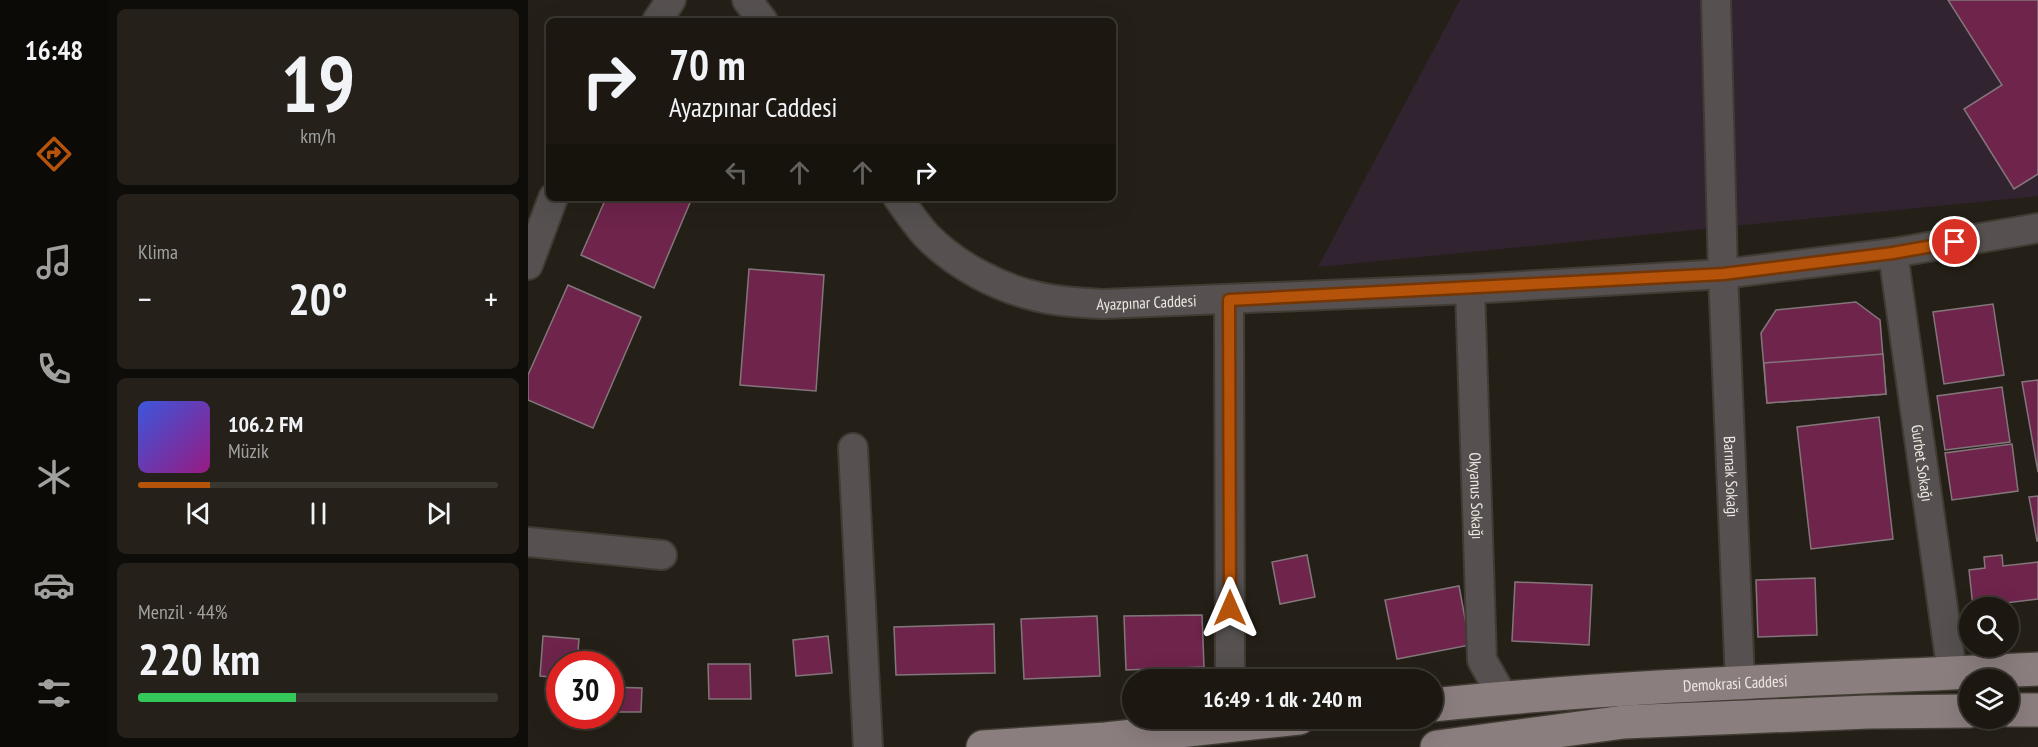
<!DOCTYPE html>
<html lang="tr">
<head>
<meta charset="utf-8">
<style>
	:root { --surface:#1c1811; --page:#25211a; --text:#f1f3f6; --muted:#a0a09f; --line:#3a3731; --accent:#b45309 }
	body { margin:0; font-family:"PT Sans Narrow",sans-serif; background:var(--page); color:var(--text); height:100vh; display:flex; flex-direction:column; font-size:22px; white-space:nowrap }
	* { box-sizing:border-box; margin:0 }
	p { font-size:20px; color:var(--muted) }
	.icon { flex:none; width:33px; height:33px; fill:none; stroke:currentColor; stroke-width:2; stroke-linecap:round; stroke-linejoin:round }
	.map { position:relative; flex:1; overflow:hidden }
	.side { display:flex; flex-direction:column; gap:9px; padding:9px; background:#0f0d09; width:420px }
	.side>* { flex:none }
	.banner { position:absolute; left:18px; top:18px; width:570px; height:183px; border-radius:9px; box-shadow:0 6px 24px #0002,0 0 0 2px var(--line); background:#1c1811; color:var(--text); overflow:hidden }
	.buttons { position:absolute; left:1431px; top:597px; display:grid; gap:12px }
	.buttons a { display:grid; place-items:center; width:60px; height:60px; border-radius:50%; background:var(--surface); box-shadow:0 6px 24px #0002,0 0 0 2px var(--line); font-size:30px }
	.speed { position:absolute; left:18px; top:651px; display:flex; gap:12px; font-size:30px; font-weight:700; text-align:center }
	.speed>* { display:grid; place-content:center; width:78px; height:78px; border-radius:50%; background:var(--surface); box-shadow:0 6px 24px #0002,0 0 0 2px var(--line); line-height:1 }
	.speed .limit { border:9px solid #d22; background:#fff; color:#111 }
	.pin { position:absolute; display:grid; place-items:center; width:51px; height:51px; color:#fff; margin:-26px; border:3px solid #fff; border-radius:50%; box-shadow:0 2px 6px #0007 }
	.me { position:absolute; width:66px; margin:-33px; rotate:0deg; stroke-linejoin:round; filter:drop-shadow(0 0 4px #0008) }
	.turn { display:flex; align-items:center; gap:21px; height:126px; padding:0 24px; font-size:27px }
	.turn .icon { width:78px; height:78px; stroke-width:2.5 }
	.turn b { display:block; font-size:42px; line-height:51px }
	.lanes { display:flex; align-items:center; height:57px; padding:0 24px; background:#0003; justify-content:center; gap:30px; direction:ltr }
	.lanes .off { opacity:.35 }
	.big { font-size:45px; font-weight:700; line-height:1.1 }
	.side .tile { flex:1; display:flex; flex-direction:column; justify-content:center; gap:9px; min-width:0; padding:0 21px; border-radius:9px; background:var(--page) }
	.side .dial { align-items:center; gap:0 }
	.dial b { font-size:78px; line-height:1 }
	.song { display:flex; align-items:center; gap:18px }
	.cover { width:72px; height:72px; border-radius:9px; background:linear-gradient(135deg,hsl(230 70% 55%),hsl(310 70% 35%)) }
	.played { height:6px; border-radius:3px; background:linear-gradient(90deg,var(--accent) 20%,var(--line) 20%) }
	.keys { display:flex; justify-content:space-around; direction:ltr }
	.heat { display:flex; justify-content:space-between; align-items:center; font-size:33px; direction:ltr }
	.charge { height:9px; border-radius:4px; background:linear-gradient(90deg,#34c759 44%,var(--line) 0) }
	.trip { position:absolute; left:594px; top:669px; width:321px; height:60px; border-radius:30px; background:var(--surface); box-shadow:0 6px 24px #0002,0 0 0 2px var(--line); font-weight:700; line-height:60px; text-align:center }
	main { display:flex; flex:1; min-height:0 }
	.tab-bar { display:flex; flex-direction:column; width:108px; justify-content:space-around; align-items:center; background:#0b0a07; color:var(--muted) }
	.tab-bar .icon { width:42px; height:42px }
	.tab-bar .active { color:var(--accent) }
	.tab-bar b { font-size:27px; color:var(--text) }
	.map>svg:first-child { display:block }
	.industrial { fill:#312330 }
	.building { fill:#6e244b; stroke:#83767b; stroke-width:1.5 }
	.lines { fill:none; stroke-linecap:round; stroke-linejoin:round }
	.minor-casing { stroke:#413c33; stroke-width:32 }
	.major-casing { stroke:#413c33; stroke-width:36 }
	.minor { stroke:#565050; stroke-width:28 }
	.major { stroke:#8b7e7e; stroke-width:33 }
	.route-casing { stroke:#753606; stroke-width:15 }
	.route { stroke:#b45309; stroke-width:10 }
	.labels { text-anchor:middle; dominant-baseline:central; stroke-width:6; stroke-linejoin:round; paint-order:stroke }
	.street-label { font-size:16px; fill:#ece9e2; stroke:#0c0a07 }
</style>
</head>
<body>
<main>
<nav class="tab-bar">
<b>16:48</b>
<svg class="icon active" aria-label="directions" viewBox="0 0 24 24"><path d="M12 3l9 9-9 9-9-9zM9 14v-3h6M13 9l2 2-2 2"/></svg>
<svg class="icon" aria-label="music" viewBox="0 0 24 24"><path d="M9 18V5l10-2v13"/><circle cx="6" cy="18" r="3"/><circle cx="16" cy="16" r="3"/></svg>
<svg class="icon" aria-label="phone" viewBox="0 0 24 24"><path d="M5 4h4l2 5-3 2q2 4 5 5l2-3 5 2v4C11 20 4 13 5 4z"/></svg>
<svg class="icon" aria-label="climate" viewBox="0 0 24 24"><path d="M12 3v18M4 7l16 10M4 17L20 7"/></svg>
<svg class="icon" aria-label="car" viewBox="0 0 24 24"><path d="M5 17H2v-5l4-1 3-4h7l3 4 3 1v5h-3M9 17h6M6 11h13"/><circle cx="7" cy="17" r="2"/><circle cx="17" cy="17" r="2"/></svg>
<svg class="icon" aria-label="filters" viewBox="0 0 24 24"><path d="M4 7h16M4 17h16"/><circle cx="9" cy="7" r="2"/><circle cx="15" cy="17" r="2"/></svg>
</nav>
<section class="side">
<div class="tile dial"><b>19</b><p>km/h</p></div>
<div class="tile"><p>Klima</p>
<div class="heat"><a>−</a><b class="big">20°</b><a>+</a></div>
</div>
<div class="tile">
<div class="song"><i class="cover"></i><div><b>106.2 FM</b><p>Müzik</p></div></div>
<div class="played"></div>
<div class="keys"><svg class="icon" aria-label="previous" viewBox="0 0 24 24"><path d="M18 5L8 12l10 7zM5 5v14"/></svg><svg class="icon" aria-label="pause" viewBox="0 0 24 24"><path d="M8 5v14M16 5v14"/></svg><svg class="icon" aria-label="next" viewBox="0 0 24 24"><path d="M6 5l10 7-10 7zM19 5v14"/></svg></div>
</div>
<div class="tile"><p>Menzil · 44%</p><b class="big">220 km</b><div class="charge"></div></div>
</section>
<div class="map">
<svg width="1510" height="747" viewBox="0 0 1510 747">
	<rect width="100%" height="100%" fill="#252017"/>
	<!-- industrial -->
	<path class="industrial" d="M932 0H1510V196L790 267Z"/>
	<!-- building -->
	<g class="building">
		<path d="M1420 0H1510V174L1486 189 1436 109 1474 85Z"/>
		<path d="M78 198H164L126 288 53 255Z"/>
		<path d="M221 269 296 275 288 391 212 385Z"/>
		<path d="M40 285 113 317 65 428 0 400V375Z"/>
		<path d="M1328 302 1352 320 1358 394 1239 403 1233 333 1248 310Z"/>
		<path d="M1465 304 1476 375 1416 384 1405 312Z"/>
		<path d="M1355 354 1358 394 1239 403 1236 363Z"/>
		<path d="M1510 380V472L1494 382Z"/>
		<path d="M1474 387 1482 442 1417 450 1409 396Z"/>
		<path d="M1351 417 1365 539 1283 549 1269 427Z"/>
		<path d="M1484 444 1490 491 1424 500 1417 453Z"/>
		<path d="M1510 496V541H1509L1501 497Z"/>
		<path d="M779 555 787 597 752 604 744 562Z"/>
		<path d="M1474 555 1475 566 1510 562V599L1445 607 1441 570 1457 568 1456 557Z"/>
		<path d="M1287 578 1289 635 1230 637 1228 580Z"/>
		<path d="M987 582 1064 585 1061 645 984 641Z"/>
		<path d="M931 586 942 645 869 659 857 600Z"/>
		<path d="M674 615 676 667 598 670 596 616Z"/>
		<path d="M569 616 572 676 496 679 493 619Z"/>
		<path d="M466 624 467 673 368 675 366 627Z"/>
		<path d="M15 636 51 639 49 664H32V678L12 676Z"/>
		<path d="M300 636 304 673 268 676 265 640Z"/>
		<path d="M180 664H222L223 699H181Z"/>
		<path d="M82 687 114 688 113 712H82Z"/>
	</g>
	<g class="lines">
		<!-- minor casing -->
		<g class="minor-casing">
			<g id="minor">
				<path d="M219 0 235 21"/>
				<path id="s1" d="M1188 0 1195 274 1212 681"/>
				<path d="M129 21 143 0"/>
				<path id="s2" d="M370 198C379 210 388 224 398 235 427 265 470 288 511 297 532 302 554 303 575 304L942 289 1195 274 1365 253 1510 228"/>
				<path id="s3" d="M1365 253 1424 673"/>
				<path d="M0 265 25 198"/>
				<path id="s4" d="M942 289 954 660 975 697"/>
				<path d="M701 300 702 680"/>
				<path d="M325 448 340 747"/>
				<path d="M0 542 134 555"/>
			</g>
		</g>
		<!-- major casing -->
		<g class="major-casing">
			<g id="major">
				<path id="s5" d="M904 705C1106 684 1308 679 1510 669"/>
				<path d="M1480 710H1510"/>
				<path d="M455 747 578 739 771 718"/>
				<path d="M909 747 1096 722 1340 712 1442 711"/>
			</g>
		</g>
		<!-- minor -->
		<use href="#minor" class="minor"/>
		<!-- major -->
		<use href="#major" class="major"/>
	</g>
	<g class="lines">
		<!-- route casing -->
		<g class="route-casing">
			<path id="route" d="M702 608 701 300 1195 274 1365 253 1427 242"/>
		</g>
		<!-- route -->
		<use href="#route" class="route"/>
	</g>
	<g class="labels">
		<!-- street labels -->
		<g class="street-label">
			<text stroke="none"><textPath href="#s2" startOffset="285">Ayazpınar Caddesi</textPath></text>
			<text stroke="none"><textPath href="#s3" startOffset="212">Gurbet Sokağı</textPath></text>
			<text stroke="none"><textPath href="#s1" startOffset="477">Barınak Sokağı</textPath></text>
			<text stroke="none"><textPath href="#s4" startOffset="207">Okyanus Sokağı</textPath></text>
			<text stroke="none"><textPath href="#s5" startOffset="304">Demokrasi Caddesi</textPath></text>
		</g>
	</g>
</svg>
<div class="buttons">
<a><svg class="icon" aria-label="search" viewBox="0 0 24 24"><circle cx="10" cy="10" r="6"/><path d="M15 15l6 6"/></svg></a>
<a><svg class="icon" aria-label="layers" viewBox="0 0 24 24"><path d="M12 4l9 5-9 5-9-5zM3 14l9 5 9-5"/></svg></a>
</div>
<div class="speed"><div class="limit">30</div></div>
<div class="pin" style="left:1427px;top:242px;background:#d93025"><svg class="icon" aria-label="arrive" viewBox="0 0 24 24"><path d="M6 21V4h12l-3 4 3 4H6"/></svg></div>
<svg class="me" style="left:702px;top:608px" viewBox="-20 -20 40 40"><path d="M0-17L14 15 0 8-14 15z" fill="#b45309" stroke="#fff" stroke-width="4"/></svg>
<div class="trip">16:49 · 1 dk · 240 m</div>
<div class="banner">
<div class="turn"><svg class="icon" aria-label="right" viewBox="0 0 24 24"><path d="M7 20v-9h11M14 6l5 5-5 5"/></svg><div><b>70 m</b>Ayazpınar Caddesi</div></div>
<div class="lanes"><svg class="icon off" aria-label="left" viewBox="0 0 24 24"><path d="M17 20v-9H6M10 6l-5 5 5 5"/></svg><svg class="icon off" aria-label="ahead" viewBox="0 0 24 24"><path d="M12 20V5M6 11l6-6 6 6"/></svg><svg class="icon off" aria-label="ahead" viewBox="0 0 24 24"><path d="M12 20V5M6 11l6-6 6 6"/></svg><svg class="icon" aria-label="right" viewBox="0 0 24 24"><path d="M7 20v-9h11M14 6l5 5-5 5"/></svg></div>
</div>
</div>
</main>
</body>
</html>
